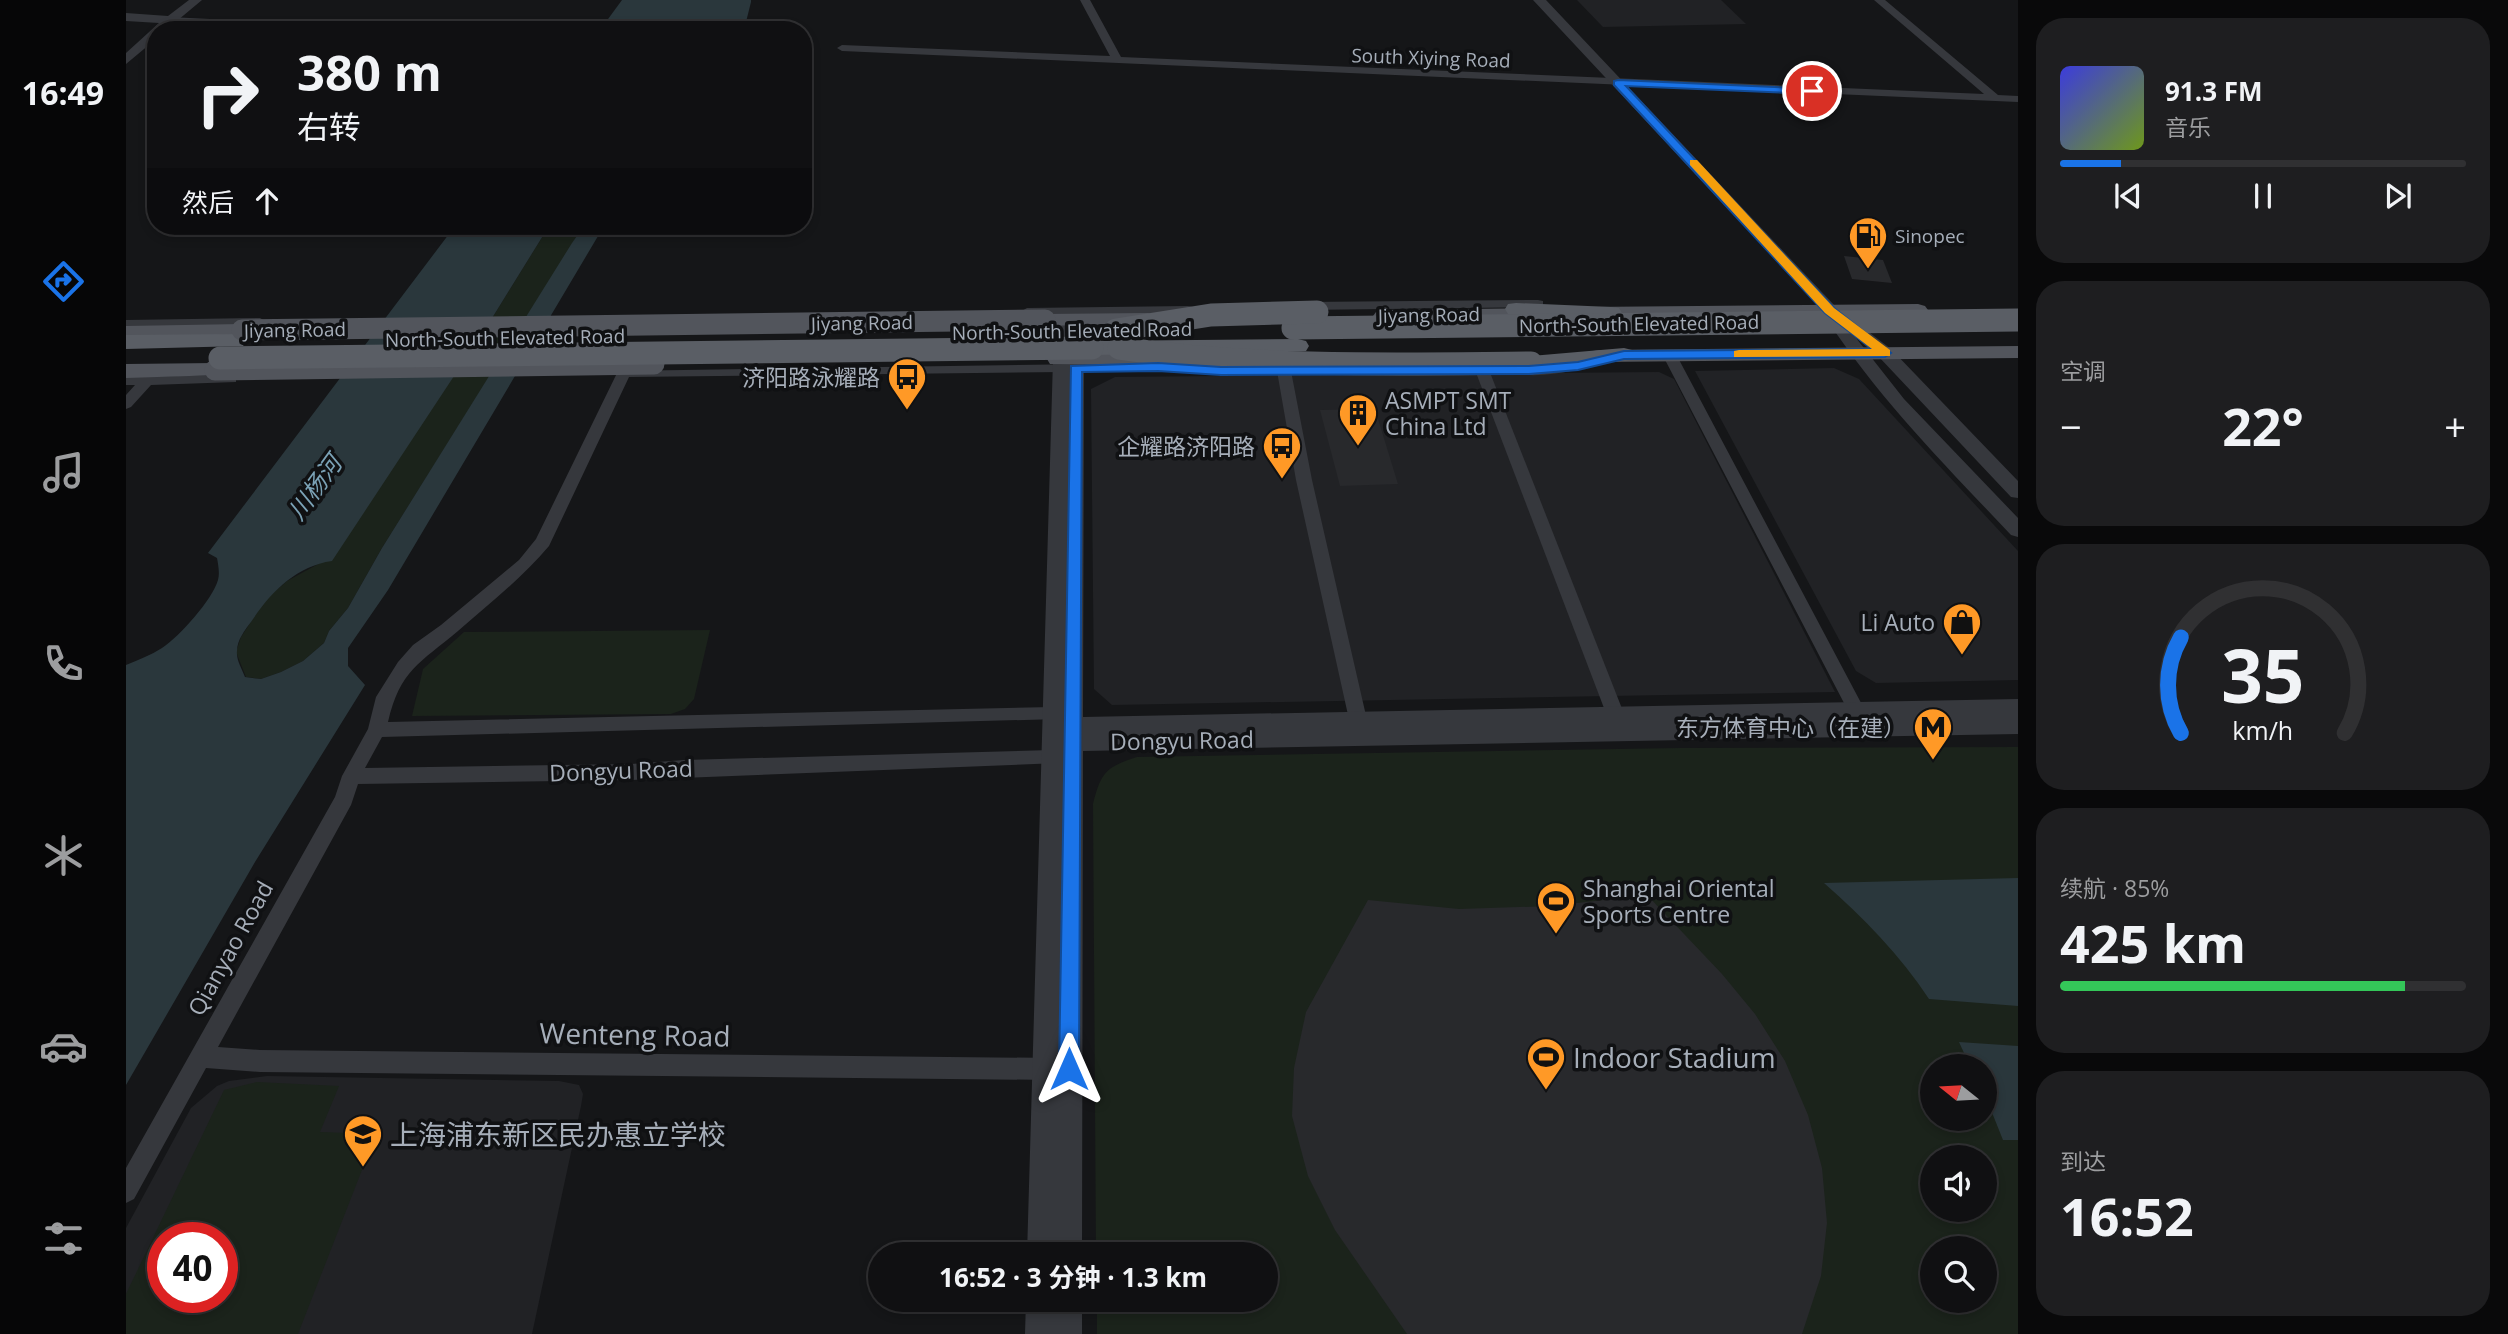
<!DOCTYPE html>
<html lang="zh">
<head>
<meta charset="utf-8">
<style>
	:root { --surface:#101012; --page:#1e1e20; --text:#f1f3f6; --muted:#9c9d9f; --line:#303032; --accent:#1a73e8 }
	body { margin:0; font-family:"Open Sans","Noto Sans SC",sans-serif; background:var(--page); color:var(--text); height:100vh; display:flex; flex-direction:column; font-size:26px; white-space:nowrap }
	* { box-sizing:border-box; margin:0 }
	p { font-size:23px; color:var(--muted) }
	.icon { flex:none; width:38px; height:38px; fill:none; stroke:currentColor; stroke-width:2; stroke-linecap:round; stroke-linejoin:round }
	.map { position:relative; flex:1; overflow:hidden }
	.side { display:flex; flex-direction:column; gap:18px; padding:18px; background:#09090a; width:490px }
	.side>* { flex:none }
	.top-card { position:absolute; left:21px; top:21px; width:665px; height:214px; border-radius:28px; box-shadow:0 4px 10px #0003,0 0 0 2px var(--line); background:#101012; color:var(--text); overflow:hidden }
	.needle { width:46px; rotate:288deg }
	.buttons { position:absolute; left:1794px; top:1054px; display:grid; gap:14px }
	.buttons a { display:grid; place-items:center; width:77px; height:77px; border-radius:50%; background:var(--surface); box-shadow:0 4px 10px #0003,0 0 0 2px var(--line); font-size:35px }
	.speed { position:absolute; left:21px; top:1222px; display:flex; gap:14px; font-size:35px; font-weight:700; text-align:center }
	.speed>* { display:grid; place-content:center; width:91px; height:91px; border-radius:50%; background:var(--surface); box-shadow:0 4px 10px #0003,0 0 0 2px var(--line); line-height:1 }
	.speed .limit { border:10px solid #d22; background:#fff; color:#111 }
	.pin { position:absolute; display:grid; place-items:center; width:60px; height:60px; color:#fff; margin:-30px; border:4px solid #fff; border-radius:50%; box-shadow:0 2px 7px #0007 }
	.me { position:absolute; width:77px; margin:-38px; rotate:0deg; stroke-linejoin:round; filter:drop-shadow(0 0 5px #0008) }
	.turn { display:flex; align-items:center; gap:24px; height:147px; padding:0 35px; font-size:32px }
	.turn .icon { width:91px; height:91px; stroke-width:2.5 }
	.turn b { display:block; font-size:49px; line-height:60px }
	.then { display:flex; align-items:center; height:66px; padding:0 35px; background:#0003; gap:14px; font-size:26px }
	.big { font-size:52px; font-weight:700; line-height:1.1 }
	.side .widget { flex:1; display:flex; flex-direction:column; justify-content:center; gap:10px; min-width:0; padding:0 24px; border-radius:28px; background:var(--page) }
	.side .dial { align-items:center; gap:0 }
	.dial svg { height:182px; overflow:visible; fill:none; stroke:var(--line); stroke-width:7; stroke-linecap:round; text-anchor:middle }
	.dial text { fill:var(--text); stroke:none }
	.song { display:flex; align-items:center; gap:21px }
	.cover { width:84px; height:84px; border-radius:10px; background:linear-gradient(135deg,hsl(240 70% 55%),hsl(80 70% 35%)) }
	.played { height:7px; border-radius:4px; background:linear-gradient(90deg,var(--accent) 15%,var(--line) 15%) }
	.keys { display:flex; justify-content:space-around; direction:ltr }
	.heat { display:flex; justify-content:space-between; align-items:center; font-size:38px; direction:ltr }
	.charge { height:10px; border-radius:5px; background:linear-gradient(90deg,#34c759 85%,var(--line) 0) }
	.trip { position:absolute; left:742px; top:1242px; width:410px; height:70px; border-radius:35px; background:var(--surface); box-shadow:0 4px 10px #0003,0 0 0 2px var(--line); font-weight:700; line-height:70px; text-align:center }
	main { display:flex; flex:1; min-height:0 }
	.dock { display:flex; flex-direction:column; width:126px; justify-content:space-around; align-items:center; background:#060607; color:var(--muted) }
	.dock .icon { width:49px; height:49px }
	.dock .selected { color:var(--accent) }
	.dock b { font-size:32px; color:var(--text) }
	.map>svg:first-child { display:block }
	.built { fill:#212225; fill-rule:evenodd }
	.green { fill:#1b231b; fill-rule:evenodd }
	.water { fill:#2a373c }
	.building { fill:#28292c }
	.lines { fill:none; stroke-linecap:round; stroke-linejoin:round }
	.minor { fill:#36383d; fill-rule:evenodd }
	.tertiary { fill:#36383d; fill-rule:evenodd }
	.primary { fill:#52555c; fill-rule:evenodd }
	.trunk { fill:#5a5e65; fill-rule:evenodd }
	.primary-bridge { stroke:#52555c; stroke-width:21 }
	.trunk-bridge { stroke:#5a5e65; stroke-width:23 }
	.route { fill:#1a73e8; stroke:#114b97; stroke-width:2 }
	.slow { fill:#f59e0b }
	.labels { text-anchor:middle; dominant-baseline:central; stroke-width:7; stroke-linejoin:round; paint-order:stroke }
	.far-street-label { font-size:19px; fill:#a6aeb9; stroke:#101113 }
	.far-poi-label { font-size:19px; fill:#a6aeb9; stroke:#101113; text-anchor:start }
	.poi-label { font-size:23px; fill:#a6aeb9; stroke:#101113; text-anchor:end }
	.street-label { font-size:23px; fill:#a6aeb9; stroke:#101113 }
	.water-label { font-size:24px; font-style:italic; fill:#7ba2b6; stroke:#101113 }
	.near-street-label { font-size:28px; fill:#a6aeb9; stroke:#101113 }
	.near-poi-label { font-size:28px; fill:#a6aeb9; stroke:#101113; text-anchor:start }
</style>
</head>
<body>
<main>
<nav class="dock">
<b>16:49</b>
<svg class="icon selected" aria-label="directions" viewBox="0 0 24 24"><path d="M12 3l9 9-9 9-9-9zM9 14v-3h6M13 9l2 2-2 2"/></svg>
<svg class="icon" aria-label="music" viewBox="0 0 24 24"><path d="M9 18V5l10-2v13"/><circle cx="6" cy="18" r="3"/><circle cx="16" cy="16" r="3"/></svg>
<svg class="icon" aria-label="phone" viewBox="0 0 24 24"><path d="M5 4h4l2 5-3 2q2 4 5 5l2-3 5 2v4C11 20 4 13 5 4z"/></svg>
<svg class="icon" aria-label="climate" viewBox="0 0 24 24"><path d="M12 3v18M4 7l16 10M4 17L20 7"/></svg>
<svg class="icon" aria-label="car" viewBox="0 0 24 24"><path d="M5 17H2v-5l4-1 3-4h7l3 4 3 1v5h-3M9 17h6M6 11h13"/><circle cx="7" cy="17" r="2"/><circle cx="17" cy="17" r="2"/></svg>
<svg class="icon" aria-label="filters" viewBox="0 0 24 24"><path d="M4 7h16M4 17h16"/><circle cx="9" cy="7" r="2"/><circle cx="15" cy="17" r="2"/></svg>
</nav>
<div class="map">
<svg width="1892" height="1334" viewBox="0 0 1892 1334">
	<rect width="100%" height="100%" fill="#151618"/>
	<!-- built -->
	<g class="built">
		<path d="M1451 0H1595L1620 24 1477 27Z"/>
		<path d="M1708 368 1733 379 1892 551V680L1750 683 1730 671 1569 371Z"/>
		<path d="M1533 372 1548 379 1709 692 986 705 968 689 965 389 989 377Z"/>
		<path d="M141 1076 433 1081 453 1085 457 1094 455 1106 406 1334H0V1228L65 1108 91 1086 103 1081ZM37 1237H96V1297H37Z"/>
	</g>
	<!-- green -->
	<g class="green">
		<path d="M423 226H458L256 548 222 608 203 631 198 643 177 661 155 672 135 679 120 677 110 652 115 637 139 600 161 581 196 562 363 323Z"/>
		<path d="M584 630 568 699 559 709 545 714 286 716 297 669 338 632Z"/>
		<path d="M1892 747V1334H971V1300H1139V1255H970L967 804C975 772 980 767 1011 757L1554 748ZM1806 1066H1858V1118H1806ZM1806 1157H1858V1209H1806ZM1806 1248H1858V1300H1806Z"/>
		<path d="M131 1082 213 1086 194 1132 250 1134 172 1334H0V1294L98 1090ZM96 1237V1297H37V1237Z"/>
	</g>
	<!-- water -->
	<g class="water">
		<path d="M496 0H625V2L618 30H474Z"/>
		<path d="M329 226H423L363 323 206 561C170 566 144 593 125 622 119 630 111 640 111 651 110 660 116 669 119 677L135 679 155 672 177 661 198 643 203 631 222 608 256 548 446 243 458 226H478L262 590 222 648V666L239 685 129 862 0 1085V665C12 660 25 655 36 648 54 636 86 600 92 580 94 573 92 564 91 558L82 553Z"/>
		<path d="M1892 878V1006L1803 999C1774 955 1738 918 1698 883Z"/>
		<path d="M1833 1042 1892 1046V1140H1877L1859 1095 1858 1066H1844Z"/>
	</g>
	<!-- building -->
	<g class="building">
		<path d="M1718 256 1757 260 1766 283 1726 279Z"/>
		<path d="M1249 409 1272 484 1214 486 1194 410Z"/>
		<path d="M1521 895 1596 974 1629 1014 1659 1061 1682 1115 1696 1168 1701 1223 1695 1276 1676 1334H1281L1209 1230 1182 1176 1166 1116 1168 1068 1180 1012 1242 900 1333 909 1425 906Z"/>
	</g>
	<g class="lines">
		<!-- minor -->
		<g class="minor">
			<path d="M954 0H964L995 57 1858 94 1748 0H1759L1872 95 1892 96V102L716 51 711 48 716 45 984 56Z"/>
			<path d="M43 17 244 27 249 30H178L39 22 38 20Z"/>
			<path d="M1412 300 1417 301V307L1178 310 1171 306 1178 302Z"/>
			<path d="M1062 306 1067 307V313L901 316 894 312 901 308Z"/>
			<path d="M134 318 141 322 139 325 0 328V320Z"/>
			<path d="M1543 350 1550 354 1742 716 1745 721 1742 726 1736 728 1730 726 1536 354Z"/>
			<path d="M1476 356 1481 357V363C1462 368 1400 383 1386 370L1393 366 1428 365Z"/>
			<path d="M1032 363 1130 367 1137 371 1130 375 1032 371 503 377 423 546C396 578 363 604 332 631 294 663 274 670 262 722L927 707 933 709 936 714 933 719 256 737 239 768 505 764 558 760 926 750 933 753 935 758 933 763 505 780 232 784 225 805 92 1047 134 1050 929 1058 937 1061 940 1069 937 1077 929 1080 134 1072 80 1068 8 1199 0 1203V1168L209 797 216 776 242 729 250 697 272 662 287 645 315 625 393 560 410 539 492 371Z"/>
			<path d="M1356 366 1363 370 1504 729 1501 734 1495 736 1489 734 1486 729 1349 370Z"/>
			<path d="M1158 367 1165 371 1186 480 1244 733 1241 738 1235 740 1229 738 1226 733 1170 480 1151 371Z"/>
			<path d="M105 375 110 376V382L25 385 5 407 0 409V395L9 385H0V377Z"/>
		</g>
		<!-- tertiary -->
		<g class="tertiary">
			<path d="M63 0H76L40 30H30V39L0 64V53L33 23 0 21V13L42 16Z"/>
			<path d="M1407 0H1420L1710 307 1765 349 1892 481V498L1885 497 1753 357 1730 338 1778 399 1892 518V537L1885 535C1820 466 1754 400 1702 321L1704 318Z"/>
			<path d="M944 315 952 320 949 333 954 337 958 359 957 717 1892 699V734L957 751 956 1255H901L927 359 936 320Z"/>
			<path d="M900 1300H956V1334H899Z"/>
		</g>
		<!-- primary -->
		<g class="primary">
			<path d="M1792 304 1799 306 1802 310 1799 314 1460 319 1453 317 1450 313 1453 309 1460 307Z"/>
			<path d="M1418 308 1425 310 1428 314 1425 318 1257 322 1250 320 1247 316 1250 312 1257 310Z"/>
			<path d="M1022 313 1029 315 1032 319 1029 323 919 326 912 324 909 320 912 316 919 314Z"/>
			<path d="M116 324 123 326 126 330 123 334 0 338V326Z"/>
			<path d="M1892 346V358L1474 362 1467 361 1464 356 1467 351 1474 350Z"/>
			<path d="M931 353H1026L1033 354 1036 359 1033 364 1026 365 924 364 921 359 924 354Z"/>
			<path d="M89 363 96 365 100 370 96 375 0 378V364Z"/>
		</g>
		<!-- trunk -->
		<g class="trunk">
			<path d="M1390 303 1485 307 1493 308 1496 313 1493 318 1485 319 1382 314 1379 309 1382 304Z"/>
			<path d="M109 334 117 336 120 341 117 346 0 349V335Z"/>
			<path d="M1172 339 1180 341 1183 346 1180 351 966 355 958 353 955 348 958 343 966 341Z"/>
			<path d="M1498 348 1506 350 1509 355 1506 360 1405 370 1397 368 1394 363 1397 358 1405 356Z"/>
		</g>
		<!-- primary-bridge -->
		<g class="primary-bridge">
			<path d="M116 330 919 320"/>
			<path d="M89 370 528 364"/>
		</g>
		<!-- trunk-bridge -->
		<g class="trunk-bridge">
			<path d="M1167 328 1892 320"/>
			<path d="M990 330 1085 315 1191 312"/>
			<path d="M993 348C1130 368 1267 364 1405 363"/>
			<path d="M94 358 966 348"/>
		</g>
	</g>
	<!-- route -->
	<path class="route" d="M1492 80 1690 89 1691 91 1686 94 1500 86 1708 308 1765 353 1759 357 1498 359 1452 370 1403 374 1095 375 1032 371 956 372 953 1069 950 1076 943 1079 936 1076 933 1069 945 366 1032 363 1095 367 1403 366 1452 362 1498 351 1746 349 1699 313 1488 85V81Z"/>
	<!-- slow -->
	<path class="slow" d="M1564 160H1571L1708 308 1764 350V356L1608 357V351L1613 350 1746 349 1699 313 1564 165Z"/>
	<!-- icons -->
	<defs>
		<g id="fuel-pin" transform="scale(2.0125)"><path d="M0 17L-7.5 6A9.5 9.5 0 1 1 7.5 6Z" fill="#ff9926" stroke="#101113"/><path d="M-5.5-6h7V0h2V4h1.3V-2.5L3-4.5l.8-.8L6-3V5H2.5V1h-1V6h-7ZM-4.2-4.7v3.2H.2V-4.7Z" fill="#111"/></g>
		<g id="bus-pin" transform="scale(2.0125)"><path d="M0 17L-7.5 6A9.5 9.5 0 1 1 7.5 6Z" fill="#ff9926" stroke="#101113"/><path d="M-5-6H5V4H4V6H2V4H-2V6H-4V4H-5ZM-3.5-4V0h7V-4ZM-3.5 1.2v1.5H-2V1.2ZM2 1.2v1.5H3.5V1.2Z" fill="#111"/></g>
		<g id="building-pin" transform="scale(2.0125)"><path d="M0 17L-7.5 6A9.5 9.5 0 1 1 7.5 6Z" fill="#ff9926" stroke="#101113"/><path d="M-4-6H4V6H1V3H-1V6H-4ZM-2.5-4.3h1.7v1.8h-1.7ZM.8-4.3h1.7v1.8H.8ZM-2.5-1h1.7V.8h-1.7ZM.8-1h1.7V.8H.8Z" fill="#111"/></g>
		<g id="shop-pin" transform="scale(2.0125)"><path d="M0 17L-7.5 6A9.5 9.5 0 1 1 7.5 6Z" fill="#ff9926" stroke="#101113"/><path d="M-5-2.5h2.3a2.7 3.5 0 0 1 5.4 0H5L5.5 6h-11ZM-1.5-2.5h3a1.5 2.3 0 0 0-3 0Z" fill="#111"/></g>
		<g id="metro-pin" transform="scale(2.0125)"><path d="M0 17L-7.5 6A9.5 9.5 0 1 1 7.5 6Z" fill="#ff9926" stroke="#101113"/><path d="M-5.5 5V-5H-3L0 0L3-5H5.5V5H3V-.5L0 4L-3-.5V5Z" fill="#111"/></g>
		<g id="stadium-pin" transform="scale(2.0125)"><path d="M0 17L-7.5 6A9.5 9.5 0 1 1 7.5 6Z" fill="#ff9926" stroke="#101113"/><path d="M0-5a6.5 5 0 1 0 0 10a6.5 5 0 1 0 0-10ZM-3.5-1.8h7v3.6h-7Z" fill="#111"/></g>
		<g id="school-pin" transform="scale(2.0125)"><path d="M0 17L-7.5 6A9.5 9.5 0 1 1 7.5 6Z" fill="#ff9926" stroke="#101113"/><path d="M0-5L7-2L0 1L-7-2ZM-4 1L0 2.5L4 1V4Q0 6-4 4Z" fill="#111"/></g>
	</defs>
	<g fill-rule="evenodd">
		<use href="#fuel-pin" x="1742" y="236"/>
		<use href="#bus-pin" x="781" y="377"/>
		<use href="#building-pin" x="1232" y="413"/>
		<use href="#bus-pin" x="1156" y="446"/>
		<use href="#shop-pin" x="1836" y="622"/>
		<use href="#metro-pin" x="1807" y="727"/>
		<use href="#stadium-pin" x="1430" y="901"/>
		<use href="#stadium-pin" x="1420" y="1057"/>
		<use href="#school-pin" x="237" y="1134"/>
	</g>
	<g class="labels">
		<!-- far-street labels -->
		<g class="far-street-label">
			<text transform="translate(1305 58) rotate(2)">South Xiying Road</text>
			<text transform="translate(1303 315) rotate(-1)">Jiyang Road</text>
			<text transform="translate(736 323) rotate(-1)">Jiyang Road</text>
			<text transform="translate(1513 324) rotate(-1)">North-South Elevated Road</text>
			<text transform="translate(169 330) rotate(-1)">Jiyang Road</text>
			<text transform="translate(946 331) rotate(-1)">North-South Elevated Road</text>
			<text transform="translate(379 338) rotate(-1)">North-South Elevated Road</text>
		</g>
		<!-- far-poi labels -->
		<g class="far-poi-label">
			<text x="1769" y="236">Sinopec</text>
		</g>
		<!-- poi labels -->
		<g class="poi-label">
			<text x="754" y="377">济阳路泳耀路</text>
			<text x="1259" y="400" text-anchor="start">ASMPT SMT<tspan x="1259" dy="26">China Ltd</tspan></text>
			<text x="1129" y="446">企耀路济阳路</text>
			<text x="1809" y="622">Li Auto</text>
			<text x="1780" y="727">东方体育中心（在建）</text>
			<text x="1457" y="888" text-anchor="start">Shanghai Oriental<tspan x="1457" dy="26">Sports Centre</tspan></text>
		</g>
		<!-- street labels -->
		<g class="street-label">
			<text transform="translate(1056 740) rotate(-1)">Dongyu Road</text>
			<text transform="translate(495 770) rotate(-2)">Dongyu Road</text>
			<text transform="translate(104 948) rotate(-61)">Qianyao Road</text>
		</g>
		<!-- water labels -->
		<g class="water-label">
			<text transform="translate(188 487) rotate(-54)">川杨河</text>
		</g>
		<!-- near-street labels -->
		<g class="near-street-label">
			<text transform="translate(509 1034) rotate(1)">Wenteng Road</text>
		</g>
		<!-- near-poi labels -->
		<g class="near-poi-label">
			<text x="1447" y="1057">Indoor Stadium</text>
			<text x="264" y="1134">上海浦东新区民办惠立学校</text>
		</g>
	</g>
</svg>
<div class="buttons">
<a><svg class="needle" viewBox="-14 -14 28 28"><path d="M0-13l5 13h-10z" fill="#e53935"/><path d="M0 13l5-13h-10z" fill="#9c9d9f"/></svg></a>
<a><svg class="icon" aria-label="sound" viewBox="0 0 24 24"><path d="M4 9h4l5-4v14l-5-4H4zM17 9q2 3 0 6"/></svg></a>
<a><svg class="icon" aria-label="search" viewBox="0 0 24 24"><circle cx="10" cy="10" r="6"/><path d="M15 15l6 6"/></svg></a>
</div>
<div class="speed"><div class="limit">40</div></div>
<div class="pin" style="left:1686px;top:91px;background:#d93025"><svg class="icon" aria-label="arrive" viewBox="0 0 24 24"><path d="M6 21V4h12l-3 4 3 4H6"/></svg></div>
<svg class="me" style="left:943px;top:1069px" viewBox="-20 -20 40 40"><path d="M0-17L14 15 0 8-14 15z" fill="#1a73e8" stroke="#fff" stroke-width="4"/></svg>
<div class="trip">16:52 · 3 分钟 · 1.3 km</div>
<div class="top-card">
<div class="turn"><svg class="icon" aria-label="right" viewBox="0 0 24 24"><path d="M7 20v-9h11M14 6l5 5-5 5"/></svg><div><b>380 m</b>右转</div></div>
<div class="then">然后<svg class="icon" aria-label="ahead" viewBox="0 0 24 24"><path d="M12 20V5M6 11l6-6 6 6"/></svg></div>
</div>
</div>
<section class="side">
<div class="widget">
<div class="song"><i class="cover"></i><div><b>91.3 FM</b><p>音乐</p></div></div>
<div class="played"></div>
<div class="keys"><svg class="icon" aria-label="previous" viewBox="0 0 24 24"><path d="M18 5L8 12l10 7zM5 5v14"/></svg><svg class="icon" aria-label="pause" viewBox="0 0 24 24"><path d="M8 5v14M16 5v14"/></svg><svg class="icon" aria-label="next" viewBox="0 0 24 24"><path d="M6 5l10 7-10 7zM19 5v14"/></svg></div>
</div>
<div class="widget"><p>空调</p>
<div class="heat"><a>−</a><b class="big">22°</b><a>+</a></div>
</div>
<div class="widget dial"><svg viewBox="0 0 100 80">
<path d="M14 69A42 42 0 1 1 86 69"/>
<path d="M14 69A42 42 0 0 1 14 27" stroke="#1a73e8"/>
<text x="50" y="56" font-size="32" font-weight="700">35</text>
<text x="50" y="72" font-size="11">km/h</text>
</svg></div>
<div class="widget"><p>续航 · 85%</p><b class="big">425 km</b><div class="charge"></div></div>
<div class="widget"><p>到达</p><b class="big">16:52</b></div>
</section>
</main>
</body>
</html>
